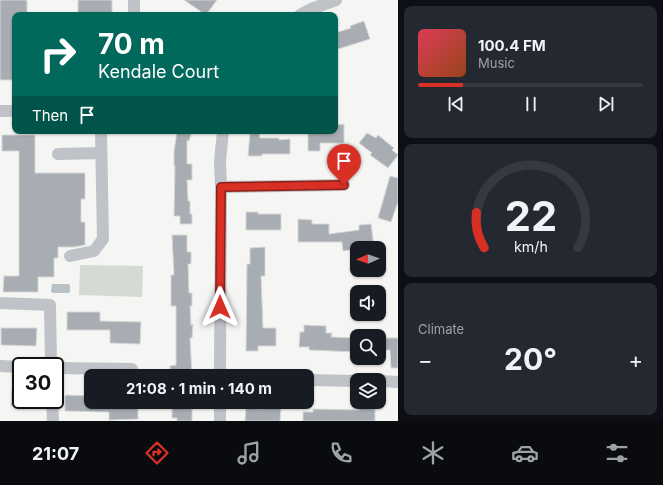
<!DOCTYPE html>
<html lang="en">
<head>
<meta charset="utf-8">
<style>
	:root { --surface:#171b24; --page:#242831; --text:#f1f3f6; --muted:#9ea1a6; --line:#363941; --accent:#d93025 }
	body { margin:0; font-family:Inter,sans-serif; background:var(--page); color:var(--text); height:100vh; display:flex; flex-direction:column; font-size:15px; white-space:nowrap }
	* { box-sizing:border-box; margin:0 }
	p { font-size:13px; color:var(--muted) }
	.icon { flex:none; width:22px; height:22px; fill:none; stroke:currentColor; stroke-width:2; stroke-linecap:round; stroke-linejoin:round }
	.map { position:relative; flex:1; overflow:hidden }
	.drawer { display:flex; flex-direction:column; gap:6px; padding:6px; background:#0d0f14; width:265px }
	.drawer>* { flex:none }
	.guide { position:absolute; left:12px; top:12px; width:326px; height:122px; border-radius:8px; box-shadow:0 1px 3px #0004; background:#00695c; color:#fff; overflow:hidden }
	.needle { width:26px; rotate:268deg }
	.buttons { position:absolute; left:350px; top:241px; display:grid; gap:8px }
	.buttons a { display:grid; place-items:center; width:36px; height:36px; border-radius:8px; background:var(--surface); box-shadow:0 1px 3px #0004; font-size:20px }
	.speed { position:absolute; left:12px; top:357px; display:flex; gap:8px; font-size:20px; font-weight:700; text-align:center }
	.speed>* { display:grid; place-content:center; width:52px; height:52px; border-radius:50%; background:var(--surface); box-shadow:0 1px 3px #0004; line-height:1 }
	.speed .limit { border:2px solid #111; border-radius:6px; background:#fff; color:#111 }
	.pin { position:absolute; display:grid; place-items:center; width:34px; height:34px; color:#fff; margin:-41px -17px; border-radius:50% 50% 50% 0; rotate:-45deg; box-shadow:0 0 4px #0007 }
	.pin .icon { rotate:45deg }
	.me { position:absolute; width:44px; margin:-22px; rotate:0deg; stroke-linejoin:round; filter:drop-shadow(0 0 3px #0008) }
	.turn { display:flex; align-items:center; gap:14px; height:84px; padding:0 20px; font-size:18px }
	.turn .icon { width:52px; height:52px; stroke-width:2.5 }
	.turn b { display:block; font-size:28px; line-height:34px }
	.then { display:flex; align-items:center; height:38px; padding:0 20px; background:#0003; gap:8px; font-size:15px }
	.big { font-size:30px; font-weight:700; line-height:1.1 }
	.drawer .widget { flex:1; display:flex; flex-direction:column; justify-content:center; gap:6px; min-width:0; padding:0 14px; border-radius:8px; background:var(--page) }
	.drawer .dial { align-items:center; gap:0 }
	.dial svg { height:104px; overflow:visible; fill:none; stroke:var(--line); stroke-width:7; stroke-linecap:round; text-anchor:middle }
	.dial text { fill:var(--text); stroke:none }
	.song { display:flex; align-items:center; gap:12px }
	.cover { width:48px; height:48px; border-radius:6px; background:linear-gradient(135deg,hsl(350 70% 55%),hsl(20 70% 35%)) }
	.played { height:4px; border-radius:2px; background:linear-gradient(90deg,var(--accent) 20%,var(--line) 20%) }
	.keys { display:flex; justify-content:space-around; direction:ltr }
	.heat { display:flex; justify-content:space-between; align-items:center; font-size:22px; direction:ltr }
	.trip { position:absolute; left:84px; top:369px; width:230px; height:40px; border-radius:8px; background:var(--surface); box-shadow:0 1px 3px #0004; font-weight:700; line-height:40px; text-align:center }
	.dock { display:flex; height:64px; justify-content:space-around; align-items:center; background:#090b0e; color:var(--muted) }
	.dock .icon { width:28px; height:28px }
	.dock .active { color:var(--accent) }
	.dock b { font-size:18px; color:var(--text) }
	main { display:flex; flex:1; min-height:0 }
	.map>svg:first-child { display:block }
	.green { fill:#d5dad2 }
	.water { fill:#b8c1c5 }
	.building { fill:#a7adb2; stroke:#d7d7d5 }
	.lines { fill:none; stroke-linecap:round; stroke-linejoin:round }
	.minor { stroke:#bfc2c6; stroke-width:12 }
	.route-casing { stroke:#8d1f18; stroke-width:10 }
	.route { stroke:#d93025; stroke-width:7 }
</style>
</head>
<body>
<main>
<div class="map">
<svg width="398" height="421" viewBox="0 0 398 421">
	<rect width="100%" height="100%" fill="#f5f5f3"/>
	<!-- green -->
	<path class="green" d="M80 265 143 266 142 297 79 295Z"/>
	<!-- water -->
	<path class="water" d="M52 284H68L70 285V292L68 293H53L51 292Z"/>
	<!-- building -->
	<g class="building">
		<path d="M0 0H27V15H15V80H0Z"/>
		<rect x="78" y="0" width="34" height="15"/>
		<path d="M184 0H217L206 15Z"/>
		<path d="M364 21 370 39 335 50V33L351 28 350 26Z"/>
		<path d="M344 124V143H320V151H308V131H335V125Z"/>
		<path d="M177 131H192L189 141 187 140V164H192V180H187L188 201H190V214H192V224H180V216H174L175 166H174V152Z"/>
		<path d="M250 133H259L260 138H279V140L290 139V154H262V156H248Z"/>
		<path d="M367 133 376 138 378 135 394 148 392 150 398 155 388 168 370 155 372 153 359 143Z"/>
		<path d="M2 135H35V173H85V199H81V222H85V245L74 247H58V258H54V277H38V292H3L4 276H19V151H2Z"/>
		<path d="M390 176 398 178V202L391 222 378 218Z"/>
		<path d="M246 212H258V214H281V230H246Z"/>
		<path d="M298 219 312 220V224H329V234L359 230V225L371 224 374 247 357 248V249L343 251 342 242H298Z"/>
		<path d="M172 235H187V252H191V264H188L189 293H192V306H190L191 325 193 324 192 338H190L192 376H170V366L176 365V306H171V275H174Z"/>
		<path d="M265 247V276H261L263 328H276V346H258V351H246L247 264H250V248Z"/>
		<path d="M67 312H100V321L141 322 140 344 110 343V330H67Z"/>
		<path d="M304 325 326 326V333H332L331 337 357 338V352L309 350V347H299L300 332H304Z"/>
		<path d="M1 328H37L36 346 1 345Z"/>
		<path d="M380 338H398V368H391L390 350H380Z"/>
		<path d="M12 389H21V406H11Z"/>
		<path d="M67 395 91 396V402H138V419L109 420V412L65 411V396Z"/>
		<path d="M177 402H190V406H192V421H177V418H172V407H177Z"/>
		<path d="M264 407H281L280 421H245L246 408 264 409Z"/>
		<path d="M359 408 375 409V421H303V412H313V409L359 410Z"/>
	</g>
	<g class="lines">
		<!-- minor -->
		<g class="minor">
			<path d="M134 0V15"/>
			<path d="M300 15 311 9 336 0"/>
			<path d="M0 111H15"/>
			<path d="M58 154 101 153"/>
			<path d="M221 187 344 185"/>
			<path d="M70 256 94 251 103 239 101 131"/>
			<path d="M0 303 50 305 51 366"/>
			<path d="M0 366 21 367"/>
			<path d="M55 368 132 369"/>
			<path d="M220 376 221 187 220 161 223 131"/>
			<path d="M307 380 357 381"/>
			<path d="M379 381 398 382"/>
			<path d="M52 400 53 421"/>
			<path d="M220 421V402"/>
		</g>
	</g>
	<g class="lines">
		<!-- route casing -->
		<g class="route-casing">
			<path id="route" d="M220 307 221 187 344 185"/>
		</g>
		<!-- route -->
		<use href="#route" class="route"/>
	</g>
</svg>
<div class="buttons">
<a><svg class="needle" viewBox="-14 -14 28 28"><path d="M0-13l5 13h-10z" fill="#e53935"/><path d="M0 13l5-13h-10z" fill="#9ea1a6"/></svg></a>
<a><svg class="icon" aria-label="sound" viewBox="0 0 24 24"><path d="M4 9h4l5-4v14l-5-4H4zM17 9q2 3 0 6"/></svg></a>
<a><svg class="icon" aria-label="search" viewBox="0 0 24 24"><circle cx="10" cy="10" r="6"/><path d="M15 15l6 6"/></svg></a>
<a><svg class="icon" aria-label="layers" viewBox="0 0 24 24"><path d="M12 4l9 5-9 5-9-5zM3 14l9 5 9-5"/></svg></a>
</div>
<div class="speed"><div class="limit">30</div></div>
<div class="pin" style="left:344px;top:185px;background:#d93025"><svg class="icon" aria-label="arrive" viewBox="0 0 24 24"><path d="M6 21V4h12l-3 4 3 4H6"/></svg></div>
<svg class="me" style="left:220px;top:307px" viewBox="-20 -20 40 40"><path d="M0-17L14 15 0 8-14 15z" fill="#d93025" stroke="#fff" stroke-width="4"/></svg>
<div class="trip">21:08 · 1 min · 140 m</div>
<div class="guide">
<div class="turn"><svg class="icon" aria-label="right" viewBox="0 0 24 24"><path d="M7 20v-9h11M14 6l5 5-5 5"/></svg><div><b>70 m</b>Kendale Court</div></div>
<div class="then">Then<svg class="icon" aria-label="arrive" viewBox="0 0 24 24"><path d="M6 21V4h12l-3 4 3 4H6"/></svg></div>
</div>
</div>
<section class="drawer">
<div class="widget">
<div class="song"><i class="cover"></i><div><b>100.4 FM</b><p>Music</p></div></div>
<div class="played"></div>
<div class="keys"><svg class="icon" aria-label="previous" viewBox="0 0 24 24"><path d="M18 5L8 12l10 7zM5 5v14"/></svg><svg class="icon" aria-label="pause" viewBox="0 0 24 24"><path d="M8 5v14M16 5v14"/></svg><svg class="icon" aria-label="next" viewBox="0 0 24 24"><path d="M6 5l10 7-10 7zM19 5v14"/></svg></div>
</div>
<div class="widget dial"><svg viewBox="0 0 100 80">
<path d="M14 69A42 42 0 1 1 86 69"/>
<path d="M14 69A42 42 0 0 1 8 42" stroke="#d93025"/>
<text x="50" y="56" font-size="32" font-weight="700">22</text>
<text x="50" y="72" font-size="11">km/h</text>
</svg></div>
<div class="widget"><p>Climate</p>
<div class="heat"><a>−</a><b class="big">20°</b><a>+</a></div>
</div>
</section>
</main>
<nav class="dock">
<b>21:07</b>
<svg class="icon active" aria-label="directions" viewBox="0 0 24 24"><path d="M12 3l9 9-9 9-9-9zM9 14v-3h6M13 9l2 2-2 2"/></svg>
<svg class="icon" aria-label="music" viewBox="0 0 24 24"><path d="M9 18V5l10-2v13"/><circle cx="6" cy="18" r="3"/><circle cx="16" cy="16" r="3"/></svg>
<svg class="icon" aria-label="phone" viewBox="0 0 24 24"><path d="M5 4h4l2 5-3 2q2 4 5 5l2-3 5 2v4C11 20 4 13 5 4z"/></svg>
<svg class="icon" aria-label="climate" viewBox="0 0 24 24"><path d="M12 3v18M4 7l16 10M4 17L20 7"/></svg>
<svg class="icon" aria-label="car" viewBox="0 0 24 24"><path d="M5 17H2v-5l4-1 3-4h7l3 4 3 1v5h-3M9 17h6M6 11h13"/><circle cx="7" cy="17" r="2"/><circle cx="17" cy="17" r="2"/></svg>
<svg class="icon" aria-label="filters" viewBox="0 0 24 24"><path d="M4 7h16M4 17h16"/><circle cx="9" cy="7" r="2"/><circle cx="15" cy="17" r="2"/></svg>
</nav>
</body>
</html>
